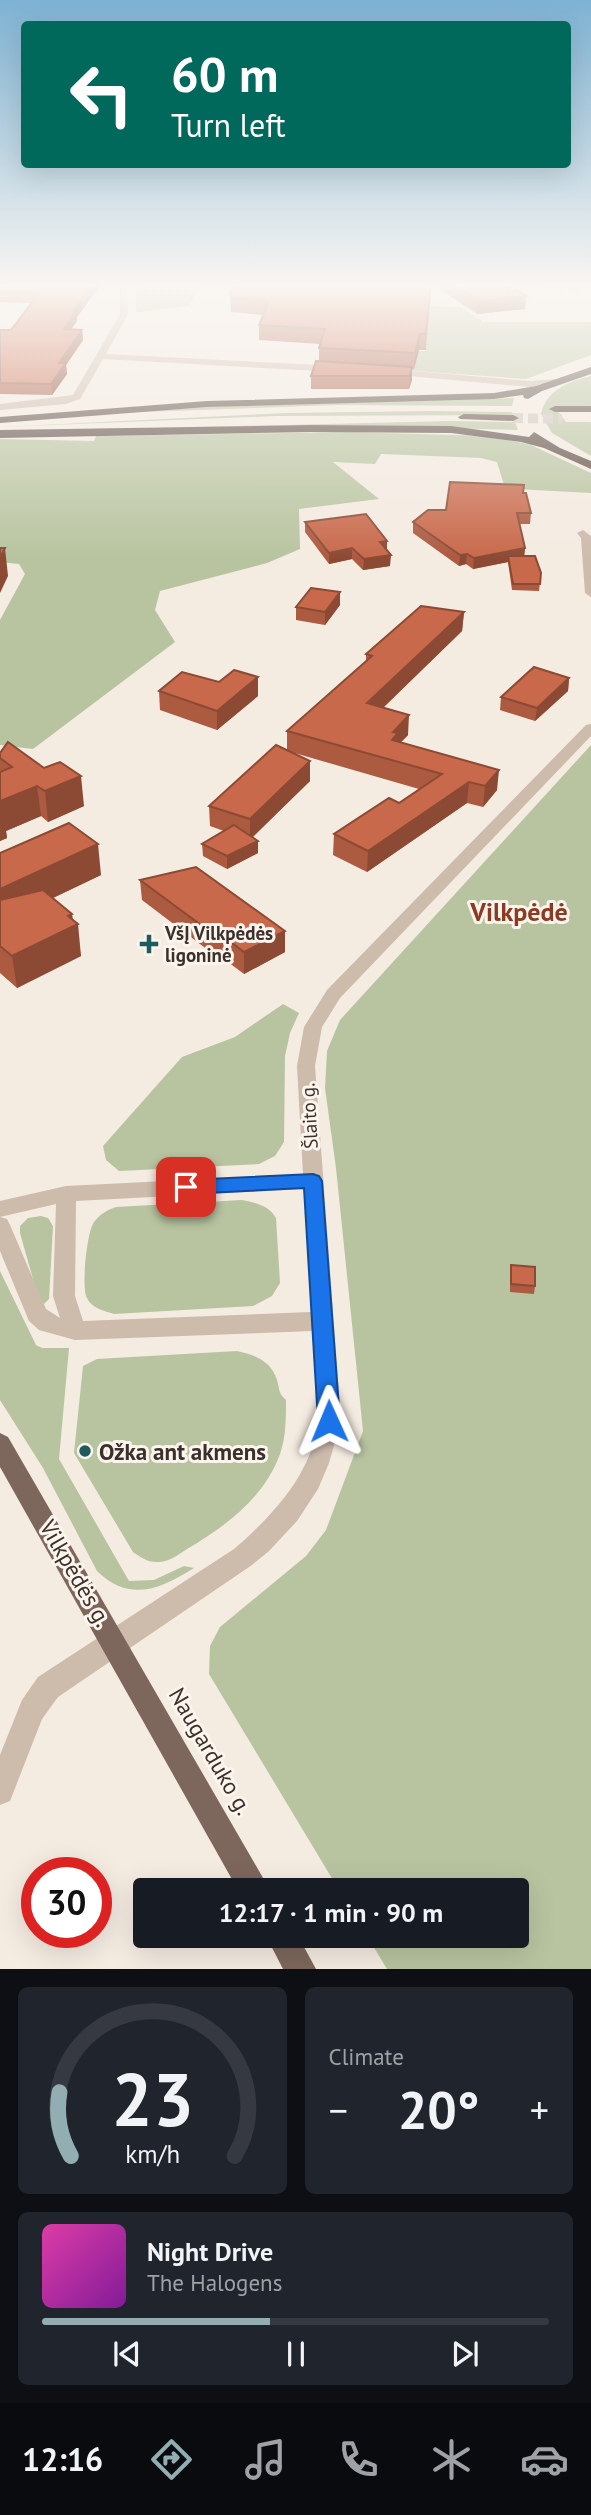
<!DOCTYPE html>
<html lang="en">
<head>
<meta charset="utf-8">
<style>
	:root { --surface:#171b24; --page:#20242c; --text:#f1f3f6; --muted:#9ea1a6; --line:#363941; --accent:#92aeb2 }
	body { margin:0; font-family:"PT Sans",sans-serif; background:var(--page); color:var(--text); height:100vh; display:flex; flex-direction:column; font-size:26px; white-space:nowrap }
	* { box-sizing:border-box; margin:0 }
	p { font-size:23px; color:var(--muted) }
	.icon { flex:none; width:38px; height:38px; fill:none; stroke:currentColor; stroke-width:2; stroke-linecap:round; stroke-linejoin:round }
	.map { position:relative; height:1969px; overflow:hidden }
	.sheet { display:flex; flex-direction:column; gap:18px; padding:18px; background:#0d0f14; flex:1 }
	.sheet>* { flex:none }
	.guide { position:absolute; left:21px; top:21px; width:550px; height:147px; border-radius:7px; box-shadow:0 7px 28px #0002; background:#00695c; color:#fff; overflow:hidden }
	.speed { position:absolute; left:21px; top:1857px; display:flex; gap:14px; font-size:35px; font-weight:700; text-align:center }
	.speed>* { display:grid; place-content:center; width:91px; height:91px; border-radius:50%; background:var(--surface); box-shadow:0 7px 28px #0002; line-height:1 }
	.speed .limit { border:10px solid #d22; background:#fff; color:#111 }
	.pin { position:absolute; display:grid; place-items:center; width:60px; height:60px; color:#fff; margin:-30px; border-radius:14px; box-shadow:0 4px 10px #0006 }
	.me { position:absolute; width:77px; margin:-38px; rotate:359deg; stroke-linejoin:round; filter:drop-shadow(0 0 5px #0008) }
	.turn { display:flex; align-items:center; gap:24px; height:147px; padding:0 35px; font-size:32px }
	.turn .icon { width:91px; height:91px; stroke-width:2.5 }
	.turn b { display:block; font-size:49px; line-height:60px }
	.big { font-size:52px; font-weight:600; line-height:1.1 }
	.sheet .tile { flex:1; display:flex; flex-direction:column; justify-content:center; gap:10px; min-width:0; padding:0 24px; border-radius:10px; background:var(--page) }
	.sheet .dial { align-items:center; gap:0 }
	.dial svg { height:182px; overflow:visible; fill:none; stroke:var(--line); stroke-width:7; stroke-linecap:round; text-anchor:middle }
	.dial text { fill:var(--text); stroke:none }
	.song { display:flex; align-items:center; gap:21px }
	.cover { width:84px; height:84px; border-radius:10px; background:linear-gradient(135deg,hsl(320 70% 55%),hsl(290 70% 35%)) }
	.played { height:7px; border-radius:4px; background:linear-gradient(90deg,var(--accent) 45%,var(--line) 45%) }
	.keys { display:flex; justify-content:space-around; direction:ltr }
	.heat { display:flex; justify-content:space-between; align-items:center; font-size:38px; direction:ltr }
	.sheet .tiles { flex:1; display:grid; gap:18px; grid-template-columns:1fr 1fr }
	.tile:last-child { grid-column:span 2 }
	.trip { position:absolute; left:133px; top:1878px; width:396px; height:70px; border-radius:7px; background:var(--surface); box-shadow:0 7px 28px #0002; font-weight:600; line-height:70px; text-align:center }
	.tab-bar { display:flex; height:112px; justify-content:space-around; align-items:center; background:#090b0e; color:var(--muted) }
	.tab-bar .icon { width:49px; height:49px }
	.tab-bar .selected { color:var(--accent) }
	.tab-bar b { font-size:32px; color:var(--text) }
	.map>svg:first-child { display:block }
	.green { fill:#b8c4a0 }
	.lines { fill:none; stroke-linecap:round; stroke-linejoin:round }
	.highway-tunnel { stroke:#cfc6bd; stroke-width:10; stroke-dasharray:10 5; stroke-linecap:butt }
	.minor { fill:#cdbbac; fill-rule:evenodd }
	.major { fill:#7d675c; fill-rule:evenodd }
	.highway { fill:#5c4a42; fill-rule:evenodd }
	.wall { fill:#ac5a40 }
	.shaded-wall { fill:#8c4a34 }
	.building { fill:#c8694b; stroke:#8c4a34; stroke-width:2 }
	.route { fill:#1a73e8; stroke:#114b97; stroke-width:2 }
	.poi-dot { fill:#1f5a5e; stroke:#fbf5ee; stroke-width:2.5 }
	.labels { text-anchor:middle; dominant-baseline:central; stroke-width:6; stroke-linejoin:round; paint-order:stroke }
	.poi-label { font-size:19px; font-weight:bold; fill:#3b302b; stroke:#fbf5ee; text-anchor:start }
	.street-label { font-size:19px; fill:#3b302b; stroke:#fbf5ee }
	.near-poi-label { font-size:23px; font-weight:bold; fill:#3b302b; stroke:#fbf5ee; text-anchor:start }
	.near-street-label { font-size:23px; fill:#3b302b; stroke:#fbf5ee }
	.district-label { font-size:26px; font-weight:bold; fill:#8c3b22; stroke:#fbf5ee }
</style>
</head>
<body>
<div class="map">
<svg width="591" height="1969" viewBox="0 0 591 1969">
	<rect width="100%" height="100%" fill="#f4ebe1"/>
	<!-- green -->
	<g class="green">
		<path d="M144 284H202L189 306 139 312 136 311V291L145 286Z"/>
		<path d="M420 306 461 307 483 322H591V355L526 379 345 366 405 351H426L429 311Z"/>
		<path d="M591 376V406H554L566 422H591V456L552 433 541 414C546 390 570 381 591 376Z"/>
		<path d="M514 398 512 406 337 405 112 413 225 406Z"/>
		<path d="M430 411 512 412 513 415 277 416 0 427 286 413Z"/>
		<path d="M451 421 515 422 518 430 325 425 155 428Z"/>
		<path d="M345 432 491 436 531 445 591 473V493L514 489 504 485 497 462 481 458 381 454 375 464 333 462 379 499 299 509 300 549 267 563 160 591 155 610 175 642 33 749 0 745V620L25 574 19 564 0 562V439L94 441 96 436Z"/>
		<path d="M591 745V1969H387L367 1936H516V1890H339L209 1674 210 1646 220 1627 306 1556 326 1530 363 1431 336 1168 325 1088 327 1051 340 1020Z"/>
		<path d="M283 1004 299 1013 290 1033 285 1056 284 1142 275 1156 259 1164 119 1171 106 1160 103 1146 182 1057 235 1037Z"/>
		<path d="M242 1200C256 1203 268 1205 276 1218L280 1283 272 1296 253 1306 114 1314C105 1311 91 1308 87 1298 81 1287 87 1231 94 1222 100 1214 107 1210 116 1207Z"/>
		<path d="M41 1216 48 1218 53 1226 49 1299 44 1304 37 1293 20 1233V1226L28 1218Z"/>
		<path d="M0 1271 36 1345 42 1348H69L59 1459 129 1581 154 1580 184 1566 194 1568C160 1589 130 1603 97 1571L43 1468 0 1400Z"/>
		<path d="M237 1351C255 1355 271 1361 277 1380 280 1390 278 1393 286 1400 286 1418 286 1437 280 1454 264 1498 226 1526 187 1549 178 1555 169 1562 158 1562 149 1563 140 1557 133 1552L74 1453 83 1366 97 1359Z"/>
	</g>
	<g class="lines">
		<!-- highway-tunnel -->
		<path class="highway-tunnel" d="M513 418 562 419"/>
		<!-- minor -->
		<g class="minor">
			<path d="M120 284H127L128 314 106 354 337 366 341 369 337 372 103 359 80 399 66 404 0 410V404L73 395 120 314Z"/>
			<path d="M529 284 591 286V290L545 289Z"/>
			<path d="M389 369 530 381 556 379 561 382 530 387 386 374 385 372Z"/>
			<path d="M583 530 591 536V597L585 593 581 538 577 533Z"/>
			<path d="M591 724V736L340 998 322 1027 315 1066 341 1421 329 1463 318 1489 297 1521 269 1551 252 1565 58 1697 42 1719 10 1801 0 1805V1755L22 1700 38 1677 234 1549C271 1517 316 1471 317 1418 317 1389 314 1360 312 1331L75 1340 39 1330 29 1321 0 1251V1217L7 1219 10 1225 46 1309 60 1318 53 1296 56 1204 0 1217V1201L66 1186 303 1174 297 1066 304 1027 327 990 586 725ZM304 1189 311 1312 83 1321 75 1296 76 1201Z"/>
		</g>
		<!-- major -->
		<g class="major">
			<path d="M0 1433 8 1437 270 1890H238L0 1467Z"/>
			<path d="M266 1936H298L316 1969H283Z"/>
		</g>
		<!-- highway -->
		<g class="highway">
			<path d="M591 367V374L542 391 528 399 524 398 523 395 494 399 207 407 0 423V417L207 401 494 393 536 386Z"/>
			<path d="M591 406V412H555L549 409 555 406Z"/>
			<path d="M464 414 513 415 519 418 513 421 460 419 458 417Z"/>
			<path d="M311 425 451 426 529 437 534 432 560 448 591 461V469L544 448 521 442 451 433 311 432 0 438V430Z"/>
		</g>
	</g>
	<!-- wall -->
	<g class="wall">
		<path d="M0 284H101L77 317V321L71 329 82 330 83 340 66 365 67 374 52 395 0 394V330H11L32 303 0 302Z"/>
		<path d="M431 284 426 350H419L414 369H412V380L409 389H311V376L319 361V348L321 344 259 340V325L263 315 231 312 230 292Z"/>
		<path d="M434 284H506L526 296 525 309 477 314 434 285Z"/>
		<path d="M523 493 531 513 530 524H519L525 548 524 556 541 573 539 591 512 590 508 562 473 569 466 564 459 566 413 533V522L446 510Z"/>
		<path d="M305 522 387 550 390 566 363 570 352 559 329 564 305 532Z"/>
		<path d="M340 605 325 625 296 620V607Z"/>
		<path d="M464 612 462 631 383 708 408 735 401 742 497 790 483 807 467 803 367 872 333 855 334 834 399 803 419 789 291 752 310 761V781L253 837 258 841V853L227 869 203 856 202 844 224 831 210 826 209 806 287 750V731L366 661V654Z"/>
		<path d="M258 677V696L217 730 160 710 159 691Z"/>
		<path d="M569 678 568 691 535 721 500 710 501 697Z"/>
		<path d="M0 753 84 806 48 822 41 816 6 831 7 838 0 841Z"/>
		<path d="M0 853 101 875 53 898 73 920 81 956 17 988 0 973Z"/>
		<path d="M140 880 285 931V952L244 974 228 962 225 963 142 900Z"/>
		<path d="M511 1265 535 1286 534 1294 510 1292V1273Z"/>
	</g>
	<!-- shaded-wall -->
	<g class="shaded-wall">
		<path d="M93 284H101L77 317V321L65 339 64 329 74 310Z"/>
		<path d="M526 296 525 309 477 314 478 301Z"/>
		<path d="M82 330 83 340 66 365 67 374 52 395 51 384 59 363Z"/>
		<path d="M420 334 419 350 414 369 415 353Z"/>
		<path d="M412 367V380L409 389 410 376Z"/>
		<path d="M387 541V552L380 542Z"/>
		<path d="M5 548 8 576 0 593V558Z"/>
		<path d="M352 548V559L329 564V553Z"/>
		<path d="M525 548 524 558 508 556V562L473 569 474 558Z"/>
		<path d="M467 554 466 564 459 566 460 555Z"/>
		<path d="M391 555 390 566 363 570 364 559Z"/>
		<path d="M340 592V605L325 625V612Z"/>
		<path d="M464 612 462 631 367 723V703Z"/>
		<path d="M258 677V696L217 730V711Z"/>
		<path d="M569 678 568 691 535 721 537 708Z"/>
		<path d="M409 715 408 735 397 746 391 760 393 732Z"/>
		<path d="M310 761V781L250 839V819Z"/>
		<path d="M499 770 497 790 483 807 485 786Z"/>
		<path d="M81 776 84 806 48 822 45 791Z"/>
		<path d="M469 782 467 803 367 872 368 851Z"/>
		<path d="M37 786 41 816 6 831 7 838 0 841V801Z"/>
		<path d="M258 841V853L227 869V856Z"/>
		<path d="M98 844 101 875 0 923V889Z"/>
		<path d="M72 914 74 926 78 924 81 956 17 988 12 956Z"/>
		<path d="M285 931V952L244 974V952Z"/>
		<path d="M228 940V962L225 963 224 942Z"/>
	</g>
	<!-- building -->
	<g class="building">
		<path d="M0 284H93L74 310H76L64 329 82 330 59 363H66L51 384 0 383V330H11L39 293 0 292Z"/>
		<path d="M234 284H431L426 334H420L415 353 319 348 325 329 259 325 269 301 231 298 230 292Z"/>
		<path d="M452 284H506L526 296 478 301Z"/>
		<path d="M316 361 412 367 410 376H311Z"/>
		<path d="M450 482 524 485 523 493H526L531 513H517L525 548 474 558 467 554 460 555 413 522 428 510H446Z"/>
		<path d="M366 514 387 541 380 542 391 555 364 559 352 548 329 553 305 522Z"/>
		<path d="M0 548H5L0 558Z"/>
		<path d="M508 556H535L541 573 540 584H513Z"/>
		<path d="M311 588 340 592 325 612 296 607Z"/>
		<path d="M421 606 464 612 367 703 409 715 393 732 398 733 392 740 499 770 485 786 469 782 368 851 334 834 389 798 399 803 442 774 287 731 372 656 366 654Z"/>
		<path d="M534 667 569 678 537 708 501 697Z"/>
		<path d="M234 670 258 677 217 711 159 691 182 672 219 682Z"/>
		<path d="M8 742 44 768 60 762 81 776 45 791 37 786 0 801V772L12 767 0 758V753Z"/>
		<path d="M276 745 310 761 250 819 209 806Z"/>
		<path d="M69 823 98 844 0 889V853Z"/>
		<path d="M234 825 258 841 227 856 202 844Z"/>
		<path d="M196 867 285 931 244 952 228 940 224 942 140 880Z"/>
		<path d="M43 890 72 914 68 916 78 924 12 956 0 946V900Z"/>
		<path d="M511 1265 535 1267V1286L511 1284Z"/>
	</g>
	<!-- sky -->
	<linearGradient id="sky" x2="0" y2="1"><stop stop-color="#7eb2d2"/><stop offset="0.51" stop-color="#faf6f2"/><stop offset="1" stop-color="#faf6f2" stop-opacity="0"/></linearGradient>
	<rect width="591" height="559" fill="url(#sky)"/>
	<!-- route -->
	<path class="route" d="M313 1174 319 1176 322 1181 340 1421 337 1428 329 1431 322 1428 318 1421 304 1188 186 1194 179 1192 176 1187 179 1182 186 1180Z"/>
	<!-- markers -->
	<g class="poi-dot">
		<path d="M145.5 933.5h7v7h7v7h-7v7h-7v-7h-7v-7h7z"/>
		<circle cx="85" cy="1451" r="7"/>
	</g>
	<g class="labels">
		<!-- poi labels -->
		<g class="poi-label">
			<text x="165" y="933">VšĮ Vilkpėdės<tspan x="165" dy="22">ligoninė</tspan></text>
		</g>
		<!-- street labels -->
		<g class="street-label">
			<text transform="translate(309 1116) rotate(-93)">Šlaito g.</text>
		</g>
		<!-- near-poi labels -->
		<g class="near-poi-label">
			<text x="99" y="1451">Ožka ant akmens</text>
		</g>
		<!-- near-street labels -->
		<g class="near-street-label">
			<text transform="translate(76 1573) rotate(60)">Vilkpėdės g.</text>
			<text transform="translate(211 1751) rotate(60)">Naugarduko g.</text>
		</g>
		<!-- district labels -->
		<g class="district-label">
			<text x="519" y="911">Vilkpėdė</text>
		</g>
	</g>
</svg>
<div class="speed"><div class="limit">30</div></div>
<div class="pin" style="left:186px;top:1187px;background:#d93025"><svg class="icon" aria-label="arrive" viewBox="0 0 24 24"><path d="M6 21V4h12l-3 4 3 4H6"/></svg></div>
<svg class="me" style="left:329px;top:1421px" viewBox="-20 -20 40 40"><path d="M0-17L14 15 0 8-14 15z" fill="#1a73e8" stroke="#fff" stroke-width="4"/></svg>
<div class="trip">12:17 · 1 min · 90 m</div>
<div class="guide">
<div class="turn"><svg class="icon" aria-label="left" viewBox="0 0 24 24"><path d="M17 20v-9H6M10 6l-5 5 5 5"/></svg><div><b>60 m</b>Turn left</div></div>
</div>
</div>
<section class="sheet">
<div class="tiles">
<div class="tile dial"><svg viewBox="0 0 100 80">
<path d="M14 69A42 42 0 1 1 86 69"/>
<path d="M14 69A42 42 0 0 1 9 41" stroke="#92aeb2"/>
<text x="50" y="56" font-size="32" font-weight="700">23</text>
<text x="50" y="72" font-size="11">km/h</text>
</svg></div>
<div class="tile"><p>Climate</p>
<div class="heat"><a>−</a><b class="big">20°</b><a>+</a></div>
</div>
<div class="tile">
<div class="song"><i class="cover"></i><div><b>Night Drive</b><p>The Halogens</p></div></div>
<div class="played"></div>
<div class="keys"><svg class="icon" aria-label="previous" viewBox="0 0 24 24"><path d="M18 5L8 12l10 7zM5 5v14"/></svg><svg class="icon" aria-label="pause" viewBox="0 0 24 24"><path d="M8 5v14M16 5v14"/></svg><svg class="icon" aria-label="next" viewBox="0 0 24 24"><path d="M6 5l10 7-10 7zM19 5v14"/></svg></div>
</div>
</div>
</section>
<nav class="tab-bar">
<b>12:16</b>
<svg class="icon selected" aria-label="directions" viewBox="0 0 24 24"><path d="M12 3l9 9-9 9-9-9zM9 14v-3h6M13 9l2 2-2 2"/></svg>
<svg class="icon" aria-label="music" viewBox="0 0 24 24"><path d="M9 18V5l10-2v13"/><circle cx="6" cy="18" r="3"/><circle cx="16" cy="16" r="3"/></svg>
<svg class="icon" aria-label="phone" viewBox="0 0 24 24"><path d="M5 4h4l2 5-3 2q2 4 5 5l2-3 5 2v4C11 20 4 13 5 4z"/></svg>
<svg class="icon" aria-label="climate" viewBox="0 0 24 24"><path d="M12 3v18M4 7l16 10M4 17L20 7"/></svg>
<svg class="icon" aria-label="car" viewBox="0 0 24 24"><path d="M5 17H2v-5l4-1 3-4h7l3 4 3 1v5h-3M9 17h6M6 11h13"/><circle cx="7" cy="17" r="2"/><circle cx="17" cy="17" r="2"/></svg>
</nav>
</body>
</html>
